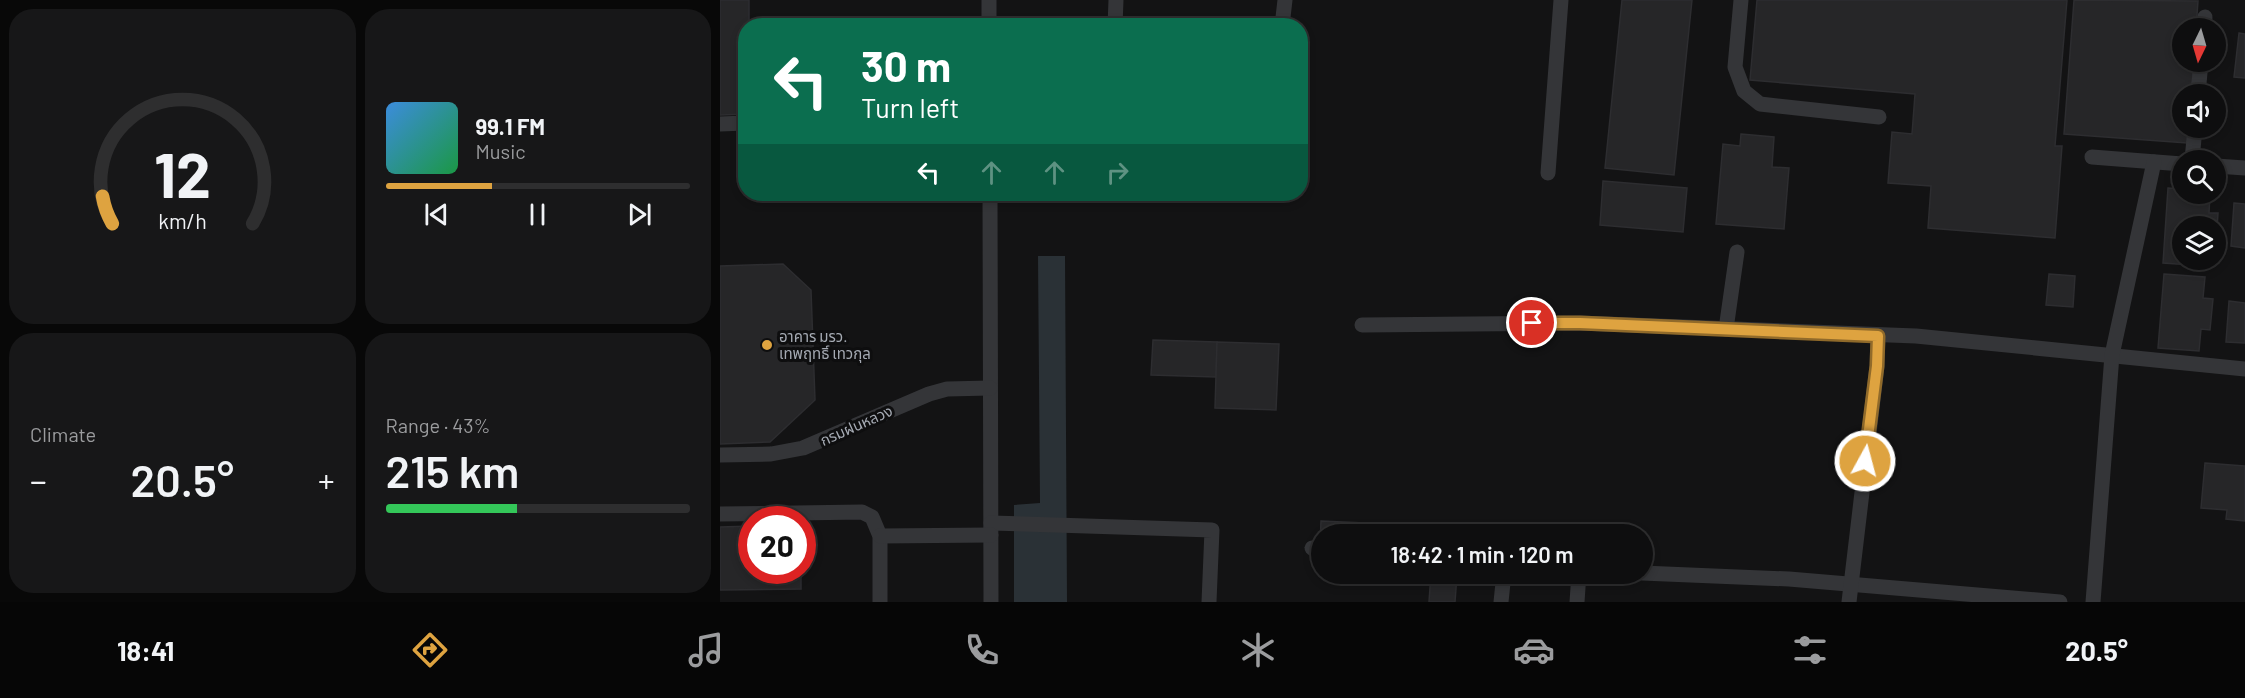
<!DOCTYPE html>
<html lang="en">
<head>
<meta charset="utf-8">
<style>
	:root { --surface:#0e0e0f; --page:#171718; --text:#f1f3f6; --muted:#9b9c9e; --line:#2e2e2f; --accent:#dea340 }
	body { margin:0; font-family:Barlow,"Noto Sans Thai",sans-serif; background:var(--page); color:var(--text); height:100vh; display:flex; flex-direction:column; font-size:22px; white-space:nowrap }
	* { box-sizing:border-box; margin:0 }
	p { font-size:20px; color:var(--muted) }
	.icon { flex:none; width:33px; height:33px; fill:none; stroke:currentColor; stroke-width:2; stroke-linecap:round; stroke-linejoin:round }
	.map { position:relative; flex:1; overflow:hidden }
	.details { display:flex; flex-direction:column; gap:9px; padding:9px; background:#080808; width:720px }
	.details>* { flex:none }
	.hud { position:absolute; left:18px; top:18px; width:570px; height:183px; border-radius:24px; box-shadow:0 3px 9px #0003,0 0 0 2px var(--line); background:#0b6e4f; color:#fff; overflow:hidden }
	.needle { width:39px; rotate:185deg }
	.controls { position:absolute; left:1452px; top:18px; display:grid; gap:12px }
	.controls a { display:grid; place-items:center; width:54px; height:54px; border-radius:50%; background:var(--surface); box-shadow:0 3px 9px #0003,0 0 0 2px var(--line); font-size:30px }
	.speed { position:absolute; left:18px; top:506px; display:flex; gap:12px; font-size:30px; font-weight:700; text-align:center }
	.speed>* { display:grid; place-content:center; width:78px; height:78px; border-radius:50%; background:var(--surface); box-shadow:0 3px 9px #0003,0 0 0 2px var(--line); line-height:1 }
	.speed .limit { border:9px solid #d22; background:#fff; color:#111 }
	.pin { position:absolute; display:grid; place-items:center; width:51px; height:51px; color:#fff; margin:-26px; border:3px solid #fff; border-radius:50%; box-shadow:0 2px 6px #0007 }
	.me { position:absolute; width:66px; margin:-33px; rotate:7deg; stroke-linejoin:round; filter:drop-shadow(0 0 4px #0008) }
	.turn { display:flex; align-items:center; gap:21px; height:126px; padding:0 24px; font-size:27px }
	.turn .icon { width:78px; height:78px; stroke-width:2.5 }
	.turn b { display:block; font-size:42px; line-height:51px }
	.lanes { display:flex; align-items:center; height:57px; padding:0 24px; background:#0003; justify-content:center; gap:30px; direction:ltr }
	.lanes .off { opacity:.35 }
	.big { font-size:45px; font-weight:600; line-height:1.1 }
	.details .widget { flex:1; display:flex; flex-direction:column; justify-content:center; gap:9px; min-width:0; padding:0 21px; border-radius:24px; background:var(--page) }
	.details .dial { align-items:center; gap:0 }
	.dial svg { height:156px; overflow:visible; fill:none; stroke:var(--line); stroke-width:7; stroke-linecap:round; text-anchor:middle }
	.dial text { fill:var(--text); stroke:none }
	.song { display:flex; align-items:center; gap:18px }
	.cover { width:72px; height:72px; border-radius:9px; background:linear-gradient(135deg,hsl(210 70% 55%),hsl(140 70% 35%)) }
	.played { height:6px; border-radius:3px; background:linear-gradient(90deg,var(--accent) 35%,var(--line) 35%) }
	.keys { display:flex; justify-content:space-around; direction:ltr }
	.heat { display:flex; justify-content:space-between; align-items:center; font-size:33px; direction:ltr }
	.charge { height:9px; border-radius:4px; background:linear-gradient(90deg,#34c759 43%,var(--line) 0) }
	.details .tiles { flex:1; display:grid; gap:9px; grid-template-columns:repeat(2,1fr) }
	.trip { position:absolute; left:591px; top:524px; width:342px; height:60px; border-radius:30px; background:var(--surface); box-shadow:0 3px 9px #0003,0 0 0 2px var(--line); font-weight:600; line-height:60px; text-align:center }
	.tabs { display:flex; height:96px; justify-content:space-around; align-items:center; background:#060606; color:var(--muted) }
	.tabs .icon { width:42px; height:42px }
	.tabs .current { color:var(--accent) }
	.tabs b { font-size:27px; color:var(--text) }
	main { display:flex; flex:1; min-height:0 }
	.map>svg:first-child { display:block }
	.water { fill:#2a3136 }
	.building { fill:#262628; stroke:#2d2d30; stroke-width:1.5 }
	.lines { fill:none; stroke-linecap:round; stroke-linejoin:round }
	.lane { stroke:#343538; stroke-width:15 }
	.route-casing { stroke:#906a2a; stroke-width:15 }
	.route { stroke:#dea340; stroke-width:10 }
	.poi-dot { fill:#dea340; stroke:#0e0e0f; stroke-width:2 }
	.labels { text-anchor:middle; dominant-baseline:central; stroke-width:6; stroke-linejoin:round; paint-order:stroke }
	.poi-label { font-size:15px; fill:#a5aab3; stroke:#0e0e0f; text-anchor:start }
	.street-label { font-size:15px; fill:#a5aab3; stroke:#0e0e0f }
</style>
</head>
<body>
<main>
<section class="details">
<div class="tiles">
<div class="widget dial"><svg viewBox="0 0 100 80">
<path d="M14 69A42 42 0 1 1 86 69"/>
<path d="M14 69A42 42 0 0 1 9 55" stroke="#dea340"/>
<text x="50" y="56" font-size="32" font-weight="700">12</text>
<text x="50" y="72" font-size="11">km/h</text>
</svg></div>
<div class="widget">
<div class="song"><i class="cover"></i><div><b>99.1 FM</b><p>Music</p></div></div>
<div class="played"></div>
<div class="keys"><svg class="icon" aria-label="previous" viewBox="0 0 24 24"><path d="M18 5L8 12l10 7zM5 5v14"/></svg><svg class="icon" aria-label="pause" viewBox="0 0 24 24"><path d="M8 5v14M16 5v14"/></svg><svg class="icon" aria-label="next" viewBox="0 0 24 24"><path d="M6 5l10 7-10 7zM19 5v14"/></svg></div>
</div>
<div class="widget"><p>Climate</p>
<div class="heat"><a>−</a><b class="big">20.5°</b><a>+</a></div>
</div>
<div class="widget"><p>Range · 43%</p><b class="big">215 km</b><div class="charge"></div></div>
</div>
</section>
<div class="map">
<svg width="1525" height="602" viewBox="0 0 1525 602">
	<rect width="100%" height="100%" fill="#131314"/>
	<!-- water -->
	<path class="water" d="M318 256H345L347 602H294V505L320 503Z"/>
	<!-- building -->
	<g class="building">
		<path d="M0 0H29V26H26V114L0 115Z"/>
		<path d="M902 0H972L954 175 885 168Z"/>
		<path d="M1037 0H1347L1335 146H1342L1335 238 1208 228 1211 186 1168 183 1172 132 1192 134 1195 94 1030 80Z"/>
		<path d="M1354 0 1478 1 1476 28H1462V62H1474L1471 94H1462V128H1469L1467 143 1344 134Z"/>
		<path d="M1519 33 1525 34V78L1514 77Z"/>
		<path d="M1021 134 1054 137 1052 167 1069 168 1064 229 996 224 1003 144 1020 146Z"/>
		<path d="M883 181 967 188 963 232 880 225Z"/>
		<path d="M1448 188 1462 189V194H1490L1489 213H1498L1496 245V226H1462V260H1485V266L1443 263Z"/>
		<path d="M1514 203 1525 204V248L1511 246Z"/>
		<path d="M63 264 91 290 95 400 50 442 0 444V266Z"/>
		<path d="M1329 274 1355 276 1353 307 1326 305Z"/>
		<path d="M1444 274 1485 277 1483 298 1493 299 1490 330 1481 329 1479 351 1438 348Z"/>
		<path d="M1509 301 1525 303V343L1506 342Z"/>
		<path d="M433 340 497 342 496 377 431 375Z"/>
		<path d="M497 342 559 344 556 410 495 408Z"/>
		<path d="M1485 463 1525 466V521L1506 519 1507 510 1481 508Z"/>
		<path d="M601 521 689 525V534H602V546L600 545Z"/>
		<path d="M32 526V570H81V589L0 590V527Z"/>
		<path d="M711 573 737 575 735 602H709Z"/>
	</g>
	<g class="lines">
		<!-- lane -->
		<g class="lane">
			<path d="M269 0V26"/>
			<path d="M1021 0 1015 67 1024 91 1040 104 1159 117"/>
			<path d="M395 26 396 0"/>
			<path d="M562 26 565 0"/>
			<path d="M1484 28 1485 17"/>
			<path d="M1478 94 1481 62"/>
			<path d="M0 124 26 123"/>
			<path d="M1372 157 1462 164"/>
			<path d="M1472 160 1475 128"/>
			<path d="M1496 166 1525 168"/>
			<path d="M828 173 841 0"/>
			<path d="M270 194 271 602"/>
			<path d="M642 325 860 323 1196 336 1525 369"/>
			<path d="M1006 329 1017 252"/>
			<path d="M0 455 51 454 83 448 209 394 227 389 270 388"/>
			<path d="M0 514 142 512 152 517 160 536V602"/>
			<path d="M271 523 492 530 489 602"/>
			<path d="M160 536 271 535"/>
			<path d="M592 548 602 549"/>
			<path d="M922 573 1069 579 1340 602"/>
			<path d="M781 602 784 573"/>
			<path d="M857 602 859 573"/>
			<path d="M1129 602 1157 366 1158 336"/>
			<path d="M1373 602 1392 355 1434 162"/>
		</g>
	</g>
	<g class="lines">
		<!-- route casing -->
		<g class="route-casing">
			<path id="route" d="M812 323H860L1158 336 1157 366 1145 461"/>
		</g>
		<!-- route -->
		<use href="#route" class="route"/>
	</g>
	<!-- markers -->
	<circle class="poi-dot" cx="47" cy="345" r="6"/>
	<g class="labels">
		<!-- poi labels -->
		<g class="poi-label">
			<text x="59" y="336">อาคาร มรว.<tspan x="59" dy="17">เทพฤทธิ์ เทวกุล</tspan></text>
		</g>
		<!-- street labels -->
		<g class="street-label">
			<text transform="translate(136 425) rotate(-24)">กรมฝนหลวง</text>
		</g>
	</g>
</svg>
<div class="controls">
<a><svg class="needle" viewBox="-14 -14 28 28"><path d="M0-13l5 13h-10z" fill="#e53935"/><path d="M0 13l5-13h-10z" fill="#9b9c9e"/></svg></a>
<a><svg class="icon" aria-label="sound" viewBox="0 0 24 24"><path d="M4 9h4l5-4v14l-5-4H4zM17 9q2 3 0 6"/></svg></a>
<a><svg class="icon" aria-label="search" viewBox="0 0 24 24"><circle cx="10" cy="10" r="6"/><path d="M15 15l6 6"/></svg></a>
<a><svg class="icon" aria-label="layers" viewBox="0 0 24 24"><path d="M12 4l9 5-9 5-9-5zM3 14l9 5 9-5"/></svg></a>
</div>
<div class="speed"><div class="limit">20</div></div>
<div class="pin" style="left:812px;top:323px;background:#d93025"><svg class="icon" aria-label="arrive" viewBox="0 0 24 24"><path d="M6 21V4h12l-3 4 3 4H6"/></svg></div>
<svg class="me" style="left:1145px;top:461px" viewBox="-20 -20 40 40"><circle r="17" fill="#dea340" stroke="#fff" stroke-width="3"/><path d="M0-11L8 9 0 5-8 9z" fill="#fff"/></svg>
<div class="trip">18:42 · 1 min · 120 m</div>
<div class="hud">
<div class="turn"><svg class="icon" aria-label="left" viewBox="0 0 24 24"><path d="M17 20v-9H6M10 6l-5 5 5 5"/></svg><div><b>30 m</b>Turn left</div></div>
<div class="lanes"><svg class="icon" aria-label="left" viewBox="0 0 24 24"><path d="M17 20v-9H6M10 6l-5 5 5 5"/></svg><svg class="icon off" aria-label="ahead" viewBox="0 0 24 24"><path d="M12 20V5M6 11l6-6 6 6"/></svg><svg class="icon off" aria-label="ahead" viewBox="0 0 24 24"><path d="M12 20V5M6 11l6-6 6 6"/></svg><svg class="icon off" aria-label="right" viewBox="0 0 24 24"><path d="M7 20v-9h11M14 6l5 5-5 5"/></svg></div>
</div>
</div>
</main>
<nav class="tabs">
<b>18:41</b>
<svg class="icon current" aria-label="directions" viewBox="0 0 24 24"><path d="M12 3l9 9-9 9-9-9zM9 14v-3h6M13 9l2 2-2 2"/></svg>
<svg class="icon" aria-label="music" viewBox="0 0 24 24"><path d="M9 18V5l10-2v13"/><circle cx="6" cy="18" r="3"/><circle cx="16" cy="16" r="3"/></svg>
<svg class="icon" aria-label="phone" viewBox="0 0 24 24"><path d="M5 4h4l2 5-3 2q2 4 5 5l2-3 5 2v4C11 20 4 13 5 4z"/></svg>
<svg class="icon" aria-label="climate" viewBox="0 0 24 24"><path d="M12 3v18M4 7l16 10M4 17L20 7"/></svg>
<svg class="icon" aria-label="car" viewBox="0 0 24 24"><path d="M5 17H2v-5l4-1 3-4h7l3 4 3 1v5h-3M9 17h6M6 11h13"/><circle cx="7" cy="17" r="2"/><circle cx="17" cy="17" r="2"/></svg>
<svg class="icon" aria-label="filters" viewBox="0 0 24 24"><path d="M4 7h16M4 17h16"/><circle cx="9" cy="7" r="2"/><circle cx="15" cy="17" r="2"/></svg>
<b>20.5°</b>
</nav>
</body>
</html>
